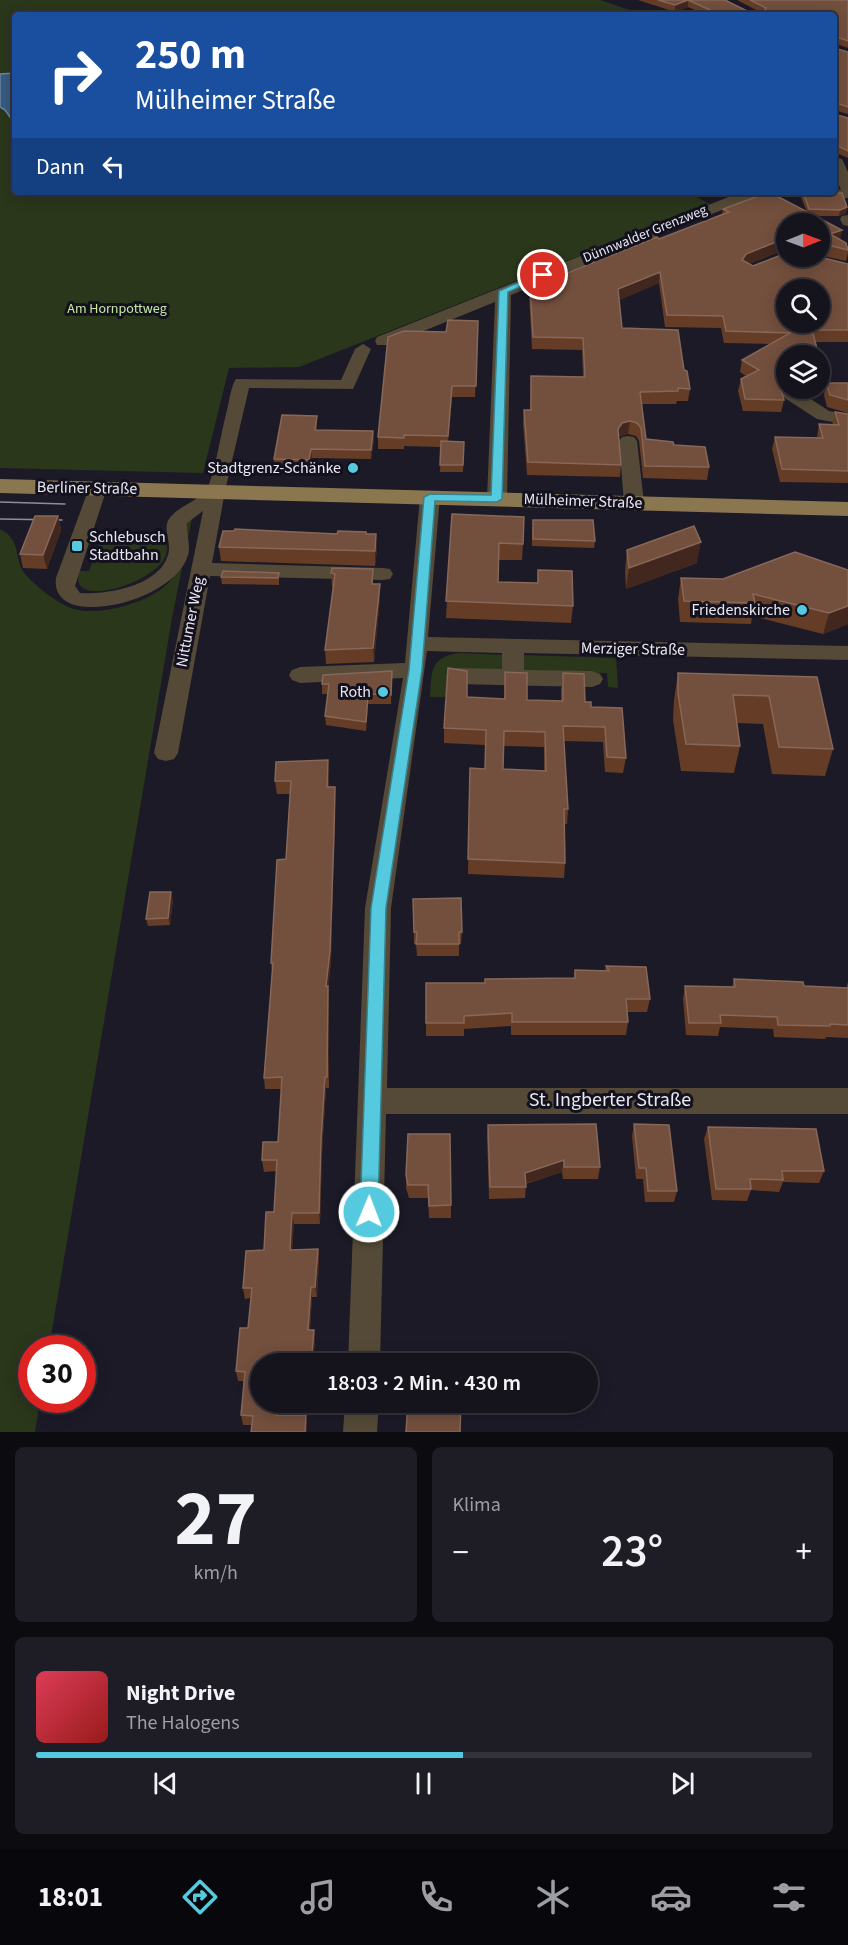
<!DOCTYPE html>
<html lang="de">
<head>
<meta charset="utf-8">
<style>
	:root { --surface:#15141d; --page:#1e1d26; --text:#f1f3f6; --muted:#9d9ea4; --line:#34333b; --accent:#55cadf }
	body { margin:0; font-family:"Source Sans 3",sans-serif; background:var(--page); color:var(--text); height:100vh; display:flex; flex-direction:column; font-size:22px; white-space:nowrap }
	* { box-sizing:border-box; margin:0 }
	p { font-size:20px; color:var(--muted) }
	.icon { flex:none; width:33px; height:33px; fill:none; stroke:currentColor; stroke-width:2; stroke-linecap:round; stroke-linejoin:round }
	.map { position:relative; height:1432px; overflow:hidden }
	.panel { display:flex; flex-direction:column; gap:15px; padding:15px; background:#0c0b10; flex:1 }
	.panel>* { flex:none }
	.top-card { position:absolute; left:12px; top:12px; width:825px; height:183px; border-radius:6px; box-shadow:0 3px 15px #0003,0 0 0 2px var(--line); background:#1a4fa0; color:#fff; overflow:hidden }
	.needle { width:39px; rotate:89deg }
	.buttons { position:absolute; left:776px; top:213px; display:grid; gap:12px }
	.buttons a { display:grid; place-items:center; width:54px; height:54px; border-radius:50%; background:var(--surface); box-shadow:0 3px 15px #0003,0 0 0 2px var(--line); font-size:30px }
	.speed { position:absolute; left:18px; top:1335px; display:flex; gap:12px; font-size:30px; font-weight:700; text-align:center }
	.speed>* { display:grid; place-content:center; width:78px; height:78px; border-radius:50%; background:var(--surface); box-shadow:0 3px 15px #0003,0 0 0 2px var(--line); line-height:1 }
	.speed .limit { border:9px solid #d22; background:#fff; color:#111 }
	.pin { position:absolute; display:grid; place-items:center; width:51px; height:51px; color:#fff; margin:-26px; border:3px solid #fff; border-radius:50%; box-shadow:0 2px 6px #0007 }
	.me { position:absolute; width:66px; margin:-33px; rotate:1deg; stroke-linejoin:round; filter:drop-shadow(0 0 4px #0008) }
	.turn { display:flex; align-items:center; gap:21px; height:126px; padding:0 24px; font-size:27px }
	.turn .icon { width:78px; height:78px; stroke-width:2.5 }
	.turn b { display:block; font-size:42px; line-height:51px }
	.then { display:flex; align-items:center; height:57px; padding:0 24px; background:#0003; gap:12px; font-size:22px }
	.big { font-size:45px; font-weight:600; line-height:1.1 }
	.panel .widget { flex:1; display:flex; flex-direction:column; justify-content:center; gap:9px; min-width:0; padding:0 21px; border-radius:9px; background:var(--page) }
	.panel .dial { align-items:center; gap:0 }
	.dial b { font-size:78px; line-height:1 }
	.song { display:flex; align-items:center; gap:18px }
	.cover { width:72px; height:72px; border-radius:9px; background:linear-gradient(135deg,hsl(350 70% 55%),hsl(0 70% 35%)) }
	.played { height:6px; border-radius:3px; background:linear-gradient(90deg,var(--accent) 55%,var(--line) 55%) }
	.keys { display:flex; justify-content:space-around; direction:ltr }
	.heat { display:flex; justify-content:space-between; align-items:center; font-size:33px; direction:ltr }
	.panel .tiles { flex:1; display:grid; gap:15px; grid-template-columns:1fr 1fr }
	.widget:last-child { grid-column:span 2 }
	.trip { position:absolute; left:250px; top:1353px; width:348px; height:60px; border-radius:30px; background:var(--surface); box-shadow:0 3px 15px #0003,0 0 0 2px var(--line); font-weight:600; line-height:60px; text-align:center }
	.tabs { display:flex; height:96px; justify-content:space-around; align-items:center; background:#08080c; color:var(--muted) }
	.tabs .icon { width:42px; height:42px }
	.tabs .current { color:var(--accent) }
	.tabs b { font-size:27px; color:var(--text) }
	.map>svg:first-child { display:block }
	.green { fill:#2a371b }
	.water { fill:#375b7f; stroke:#6c85a1; stroke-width:1.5 }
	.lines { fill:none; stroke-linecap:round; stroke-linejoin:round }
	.minor { fill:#544a37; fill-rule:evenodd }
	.major { fill:#8b774f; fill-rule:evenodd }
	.tram { stroke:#8f8d98; stroke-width:1.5 }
	.wall { fill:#653d27; fill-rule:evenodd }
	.shaded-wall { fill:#42271e }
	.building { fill:#734f3d; stroke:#866759; stroke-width:1.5; fill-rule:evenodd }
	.route { fill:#55cadf; stroke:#378391; stroke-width:1.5 }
	.poi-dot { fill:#55cadf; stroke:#13111d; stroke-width:2 }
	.labels { text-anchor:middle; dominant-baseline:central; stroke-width:6; stroke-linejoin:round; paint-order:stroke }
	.far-street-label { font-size:14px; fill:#e9e8f1; stroke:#13111d }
	.far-park-label { font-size:14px; fill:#c6eaa2; stroke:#13111d }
	.poi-label { font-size:16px; fill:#e9e8f1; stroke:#13111d; text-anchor:end }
	.street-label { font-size:16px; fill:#e9e8f1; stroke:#13111d }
	.near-street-label { font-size:20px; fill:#e9e8f1; stroke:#13111d }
</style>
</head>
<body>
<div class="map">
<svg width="848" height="1432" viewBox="0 0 848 1432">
	<rect width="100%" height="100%" fill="#1c1a27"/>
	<!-- green -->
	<g class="green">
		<path d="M0 0H600L645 15H15V192H687L710 204 299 367 229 368 203 473 0 468Z"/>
		<path d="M192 518 172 618 49 1348H32V1400H40L35 1432H0V529C23 540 13 562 26 575 38 588 58 604 74 609 100 617 161 601 174 575 180 562 182 536 185 521Z"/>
		<path d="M165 534C166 542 169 550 165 557 153 585 65 610 80 571H89L99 544 150 542Z"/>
		<path d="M458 653 507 655V665L501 671 453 669 448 671 446 697H430C432 672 429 658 458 653Z"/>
		<path d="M522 655 616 658 618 688 608 687 607 673H529L524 671Z"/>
	</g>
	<!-- water -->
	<path class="water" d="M15 73V124L5 110 0 107V74Z"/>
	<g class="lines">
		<!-- minor -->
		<g class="minor">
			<path d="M837 158 842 159 848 172V198L806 196 805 192H834V189L841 190 834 172V159Z"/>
			<path d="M741 192H761L759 195 511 295 507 499 504 503H490L487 499 495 302 389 345H377L375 341 377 337Z"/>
			<path d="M848 215V226L843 225 840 219 842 216Z"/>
			<path d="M363 344 371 349 353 389 249 388 225 491 212 563 383 568 390 569 393 574 390 579 383 580 210 576 178 753 174 759 166 761 158 759 154 753 203 511 187 523C186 534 191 545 188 555 175 603 49 632 56 578L89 488 91 484H105L107 488 75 586 80 593C108 595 165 585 169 550 170 541 163 527 169 519 177 506 201 501 208 487 216 467 222 428 228 406 230 397 231 387 236 379L341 380 355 349Z"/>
			<path d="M786 386V388H794L829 411 848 415V425L817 419 780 395 777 391 780 387Z"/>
			<path d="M628 436 634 437 637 441 644 503 641 507H627L624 503 619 441 622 437Z"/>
			<path d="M430 491 437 493 440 497 428 637 848 646V660L524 653V670L592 671 600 674 603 679 600 684 592 687 457 684 449 681 446 676 449 671 457 668 502 669V653L427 651 391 908 387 1088H848V1114H386L380 1364H348L365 908 403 678 300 683 292 680 289 675 292 670 300 667 405 663 420 497 423 493Z"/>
			<path d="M345 1402H379L377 1432H343Z"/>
		</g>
		<!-- major -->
		<path class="major" d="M0 479 848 502V516L0 493Z"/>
		<!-- tram -->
		<g class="tram">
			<path d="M0 502 65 504"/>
			<path d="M0 519 62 520"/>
		</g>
	</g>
	<!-- wall -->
	<g class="wall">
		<path d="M638 0H725L747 11H758L737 0H848V48L834 43V48L848 52V114L834 110V15H706L688 7 675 12Z"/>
		<path d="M834 114 848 118V158L834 152Z"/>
		<path d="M802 192H822L847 207 846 213 839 216H815L842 230 840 240 848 247V253L846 261 819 255V224H786V249L749 264 753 266 848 264V342H815L786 356V385H780L784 400 781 412 743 411 738 391 741 379 746 376 740 372 742 360 770 344 724 343 721 328 665 327 659 283 619 300 622 328 684 370 690 389 688 401H677L676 404H642L646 439 674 445 709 467 707 480 643 478 639 441 636 436 628 434 620 436 619 438 621 465 620 477 527 475 523 422 524 410H530L531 376 583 377 582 350 532 349 529 295 530 284 565 274 659 239 722 214 723 209 807 212 801 197Z"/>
		<path d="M478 321 475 397H452L448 441 464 442 463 472H440L441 447 404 446V449H378V437L446 332Z"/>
		<path d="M819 356 824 374 821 386H819Z"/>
		<path d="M826 383H848V413L827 407 824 395Z"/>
		<path d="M835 412 848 414V483L780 482 772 449 775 437 817 438 819 424 832 425Z"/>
		<path d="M317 416V430L373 431 374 440 371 459 312 458 310 470 275 468 274 459Z"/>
		<path d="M452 514 523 544 522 560H498V582L537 583 538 570 573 606 571 623 446 618Z"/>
		<path d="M58 516 61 530 47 569 23 568 20 554Z"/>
		<path d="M532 527 595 541 594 548 532 546Z"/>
		<path d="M337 534H366L377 549 375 566 221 561 219 547Z"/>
		<path d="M627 550 697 563 626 589 625 571Z"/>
		<path d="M332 568 374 584H380V598L374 662 326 664 325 650 334 587H332L331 573Z"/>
		<path d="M848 570V624L823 634 752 616 751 624 680 622 678 599 681 578 723 579Z"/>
		<path d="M279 573V585L222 584 221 577Z"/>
		<path d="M392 671 391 704H368L366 731 326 725 325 716 328 694H322V684Z"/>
		<path d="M505 672 527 700 561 701V689L563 673 585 702 591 707 626 758 623 773 605 772 603 742 564 741 568 809 567 824H564L565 863 564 878 468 874 470 768 485 769V745L444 743V728L467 697 504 699ZM503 746 544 747V771L503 769Z"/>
		<path d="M678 673 817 677 833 749 825 776 772 774 763 724 737 723 740 746 734 773 681 771 673 720 674 700Z"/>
		<path d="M329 773V787H335V799L331 963 328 987 329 998V1088H326L322 1153 320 1224H294L292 1241V1250L318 1249 319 1260 317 1297H312L310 1330H314L315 1340 313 1364H261L279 1402 278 1415 307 1425H243L241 1415 244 1381H238L236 1371 248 1328 251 1298 245 1299 243 1288 264 1250 274 1212 276 1171 264 1172 262 1160 278 1142 281 1089H265L264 1078 272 972 271 963 286 859 290 794H277L275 781Z"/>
		<path d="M173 899 170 925 148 926 146 919Z"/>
		<path d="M413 899 462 932 461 944H459V956H417L416 944H414Z"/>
		<path d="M606 966 650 999 647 1012H627L628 1022 626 1035H511V1026L464 1029V1036H426V983H485L574 978 575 970H605Z"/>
		<path d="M734 979 804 986 846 988 848 982V1038L826 1037 825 1039 774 1037 773 1029 720 1027 718 1036 686 1035 683 999 685 986 732 987Z"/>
		<path d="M634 1124 677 1191 674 1202H645L643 1179H636L632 1136Z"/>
		<path d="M488 1125 600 1167 598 1179H563L562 1172 526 1184 525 1198 489 1199 487 1137Z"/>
		<path d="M708 1127 824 1171 819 1183 783 1182 779 1192 751 1190 747 1201 712 1200 704 1139Z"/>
		<path d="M408 1134 451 1205V1218H429L428 1198H409L406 1188V1175Z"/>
	</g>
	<!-- shaded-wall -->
	<g class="shaded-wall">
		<path d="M688 0V7L675 12V5Z"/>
		<path d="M847 207 846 213 839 216 840 210Z"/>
		<path d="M842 230 840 241 830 234Z"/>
		<path d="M786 238 785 249 744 266 742 260 746 254Z"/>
		<path d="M660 272 659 283 617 301 618 289Z"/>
		<path d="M452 386V397L448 447V436Z"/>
		<path d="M317 416V425L315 439V430Z"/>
		<path d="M630 421 628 434 620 436 617 441 618 429 622 423Z"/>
		<path d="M373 431 374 440 371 459V450Z"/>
		<path d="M311 449 312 458 310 470 309 460Z"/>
		<path d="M58 516 61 530 47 569 43 555Z"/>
		<path d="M376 534 377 549 375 566V551Z"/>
		<path d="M701 542 697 563 626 589 629 568Z"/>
		<path d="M380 584V598L374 662 373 648Z"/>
		<path d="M848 606V624L823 634 829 613Z"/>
		<path d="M368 694V704L366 731V722Z"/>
		<path d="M328 760 329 773 328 800 327 787Z"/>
		<path d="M335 787V799L331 963 328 987 329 998V1088L326 986Z"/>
		<path d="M171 892 173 899 170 925 168 918Z"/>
		<path d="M325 1077 326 1088 322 1153 320 1224 319 1213 321 1141Z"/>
		<path d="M564 1160 562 1172 524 1184 525 1173Z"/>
		<path d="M292 1213 294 1224 292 1260 290 1250Z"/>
		<path d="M318 1249 319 1260 317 1297 315 1287Z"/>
		<path d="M311 1287 312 1297 309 1340 308 1330Z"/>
		<path d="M314 1330 315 1340 313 1364H311Z"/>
		<path d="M277 1402H279L278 1424 276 1415Z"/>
		<path d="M306 1415 307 1425V1432H305Z"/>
	</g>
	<!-- building -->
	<g class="building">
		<path d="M658 0H725L747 11H764L766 8 750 0H848V41L834 36V15H721L688 0 675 5Z"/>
		<path d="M834 43V48L848 52V107L834 102V104Z"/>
		<path d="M834 114 848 118V151L834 144Z"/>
		<path d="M834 177H835L837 180 834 183Z"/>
		<path d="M769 192 842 230 830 234 846 243 848 250 819 243V224H786V238L746 254 742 260 753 266 786 253V256H816L848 264V330H812L819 356H786V373H776L784 400 745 399 741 379 759 370 742 360 790 333 726 331 723 316 667 315 660 272 618 289 622 328 678 330 684 370 687 371 690 389 678 388V391L640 392 646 439 673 442 674 445 705 447 709 467 645 466 641 428 637 423 630 421 622 423 618 429 621 465 528 462 524 410H531V376L585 377 583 338 533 337 530 284 561 271 565 274 657 237 659 239 729 212 723 209ZM786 290H819V322H786Z"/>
		<path d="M803 192 842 193 847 207 840 210 809 209Z"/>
		<path d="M448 320 478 321 476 386H452L448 436 404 435V438L378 437 388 337 404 331 446 332Z"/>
		<path d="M819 356 824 374H819Z"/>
		<path d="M826 383H848V400L830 395Z"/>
		<path d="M835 412 848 414V471L782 469 775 437 823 438 819 424 839 425Z"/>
		<path d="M282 415 317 416 315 430 373 431 371 450 311 449 309 460 274 459Z"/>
		<path d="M441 441 464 442 463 465H440Z"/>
		<path d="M452 514 524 517 523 544 499 543 498 582 538 583V570L572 571 573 606 446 601Z"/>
		<path d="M35 516H58L43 555 20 554Z"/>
		<path d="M533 520H593L595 541 533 539Z"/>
		<path d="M694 526 701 542 629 568 627 550Z"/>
		<path d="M235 529 337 534 338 531 366 532V534H376L375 551 219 547 223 531H234Z"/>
		<path d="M795 552 848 570V606L829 613 753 594 755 603 684 601 681 578 723 579Z"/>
		<path d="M332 568 373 569 372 584H380L373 648 325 650 335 574 331 573Z"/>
		<path d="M223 571 279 573 278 578 221 577Z"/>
		<path d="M448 668 467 671V697L505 699V672L527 673V700L563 701V673L584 674 585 702H591V707L622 708 626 758 607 757 605 727 563 726 568 809H564L565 863 468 859 470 768 485 769 486 730 444 728ZM504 731 545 732 546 771 503 769Z"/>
		<path d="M392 671 391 695 368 694 366 722 325 716 329 684H322L323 675Z"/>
		<path d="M678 673 817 677 833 749 779 747 769 696 733 695 740 746 686 744 678 693Z"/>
		<path d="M328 760 327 787H335L334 834 330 951 326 986H328L327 1077H325L321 1141 319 1213H292L291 1231 290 1250 318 1249 315 1287H311L308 1330H314L311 1364H261V1402H277L276 1415H306L305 1432H251L253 1416 241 1415 245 1372 236 1371 240 1328H248L252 1288H243L246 1251 264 1250 266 1212H274L277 1160H262L263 1142H278L282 1077 264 1078 273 963H271L277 860 286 859 291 781H275L276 762Z"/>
		<path d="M150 892H171L168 918 146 919Z"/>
		<path d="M461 898 462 932H459V944H416L417 932H414L413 899Z"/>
		<path d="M606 966 646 967 650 999H626L628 1022H512V1013L464 1016V1023H426V983H485V979L575 978V970L609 971Z"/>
		<path d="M734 979 803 982 804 986 848 988V1025L830 1024V1026L778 1025 777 1017 720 1015 721 1023H689L685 986 735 987Z"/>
		<path d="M596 1124 600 1167H564V1160L525 1173 526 1187H490L488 1125Z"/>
		<path d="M634 1124 669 1125 677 1191H648L646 1168H639Z"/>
		<path d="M708 1127 816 1129 824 1171H782L783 1180 750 1179 751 1189H716Z"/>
		<path d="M408 1134H450L451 1205 429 1206 428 1185H408L406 1175Z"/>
		<path d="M408 1402H461L460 1432H406Z"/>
	</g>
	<!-- route -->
	<path class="route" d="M540 273 548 275 508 292 502 499 497 502 435 501 422 670 386 908 378 1212 375 1218 369 1221 362 1218 360 1212 371 908 409 670 424 497 430 494 491 495 499 291Z"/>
	<!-- markers -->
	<g class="poi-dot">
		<circle cx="353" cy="468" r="6"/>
		<rect x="71" y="540" width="12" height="12" rx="3"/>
		<circle cx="802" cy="610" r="6"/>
		<circle cx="383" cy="692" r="6"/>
	</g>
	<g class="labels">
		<!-- far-street labels -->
		<g class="far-street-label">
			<text transform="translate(645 234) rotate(-22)">Dünnwalder Grenzweg</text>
		</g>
		<!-- far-park labels -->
		<g class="far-park-label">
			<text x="117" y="309">Am Hornpottweg</text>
		</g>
		<!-- poi labels -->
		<g class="poi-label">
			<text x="341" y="468">Stadtgrenz-Schänke</text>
			<text x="89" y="537" text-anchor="start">Schlebusch<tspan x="89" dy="18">Stadtbahn</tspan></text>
			<text x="790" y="610">Friedenskirche</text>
			<text x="371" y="692">Roth</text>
		</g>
		<!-- street labels -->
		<g class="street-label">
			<text transform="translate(87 488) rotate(1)">Berliner Straße</text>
			<text transform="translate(583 501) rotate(2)">Mülheimer Straße</text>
			<text transform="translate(190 622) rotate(-79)">Nittumer Weg</text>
			<text transform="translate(633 649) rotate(1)">Merziger Straße</text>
		</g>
		<!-- near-street labels -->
		<g class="near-street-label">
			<text x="610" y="1100">St. Ingberter Straße</text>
		</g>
	</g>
</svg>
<div class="buttons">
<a><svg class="needle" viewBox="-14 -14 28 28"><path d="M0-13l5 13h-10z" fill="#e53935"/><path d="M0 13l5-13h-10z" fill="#9d9ea4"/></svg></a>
<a><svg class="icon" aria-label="search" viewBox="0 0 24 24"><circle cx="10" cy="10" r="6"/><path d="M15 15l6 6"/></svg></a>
<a><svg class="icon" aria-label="layers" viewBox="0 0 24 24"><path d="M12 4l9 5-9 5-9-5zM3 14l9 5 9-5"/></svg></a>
</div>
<div class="speed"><div class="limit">30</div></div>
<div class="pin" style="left:543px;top:275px;background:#d93025"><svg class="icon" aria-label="arrive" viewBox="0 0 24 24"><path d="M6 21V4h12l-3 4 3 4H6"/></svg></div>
<svg class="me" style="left:369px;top:1212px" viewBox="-20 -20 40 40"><circle r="17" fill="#55cadf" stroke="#fff" stroke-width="3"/><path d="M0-11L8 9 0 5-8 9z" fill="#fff"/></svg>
<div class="trip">18:03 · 2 Min. · 430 m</div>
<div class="top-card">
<div class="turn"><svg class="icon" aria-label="right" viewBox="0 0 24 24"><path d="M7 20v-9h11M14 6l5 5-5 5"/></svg><div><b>250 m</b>Mülheimer Straße</div></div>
<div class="then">Dann<svg class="icon" aria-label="left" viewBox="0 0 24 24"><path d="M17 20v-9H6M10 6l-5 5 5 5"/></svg></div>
</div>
</div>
<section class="panel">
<div class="tiles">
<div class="widget dial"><b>27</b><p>km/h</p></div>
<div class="widget"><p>Klima</p>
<div class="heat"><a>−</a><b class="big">23°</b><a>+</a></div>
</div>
<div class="widget">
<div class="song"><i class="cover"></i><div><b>Night Drive</b><p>The Halogens</p></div></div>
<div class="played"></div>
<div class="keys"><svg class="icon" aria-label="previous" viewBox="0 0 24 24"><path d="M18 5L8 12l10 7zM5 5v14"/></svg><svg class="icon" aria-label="pause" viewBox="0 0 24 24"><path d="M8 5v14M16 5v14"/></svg><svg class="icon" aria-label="next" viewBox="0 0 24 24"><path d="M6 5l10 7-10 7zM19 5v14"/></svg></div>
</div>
</div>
</section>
<nav class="tabs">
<b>18:01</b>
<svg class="icon current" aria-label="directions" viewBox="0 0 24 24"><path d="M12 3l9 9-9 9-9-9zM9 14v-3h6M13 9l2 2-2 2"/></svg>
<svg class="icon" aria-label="music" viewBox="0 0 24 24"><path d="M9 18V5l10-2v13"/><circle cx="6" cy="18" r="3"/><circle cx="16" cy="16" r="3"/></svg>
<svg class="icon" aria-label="phone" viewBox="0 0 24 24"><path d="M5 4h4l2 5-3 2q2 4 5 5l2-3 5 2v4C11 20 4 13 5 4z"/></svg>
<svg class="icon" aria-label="climate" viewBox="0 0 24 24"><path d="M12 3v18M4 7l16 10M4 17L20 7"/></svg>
<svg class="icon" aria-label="car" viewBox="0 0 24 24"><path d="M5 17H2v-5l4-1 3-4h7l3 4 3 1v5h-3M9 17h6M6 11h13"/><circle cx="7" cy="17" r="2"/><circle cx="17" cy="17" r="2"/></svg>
<svg class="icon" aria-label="filters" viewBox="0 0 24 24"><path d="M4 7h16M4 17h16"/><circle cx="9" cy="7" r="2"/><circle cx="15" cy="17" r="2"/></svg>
</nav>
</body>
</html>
